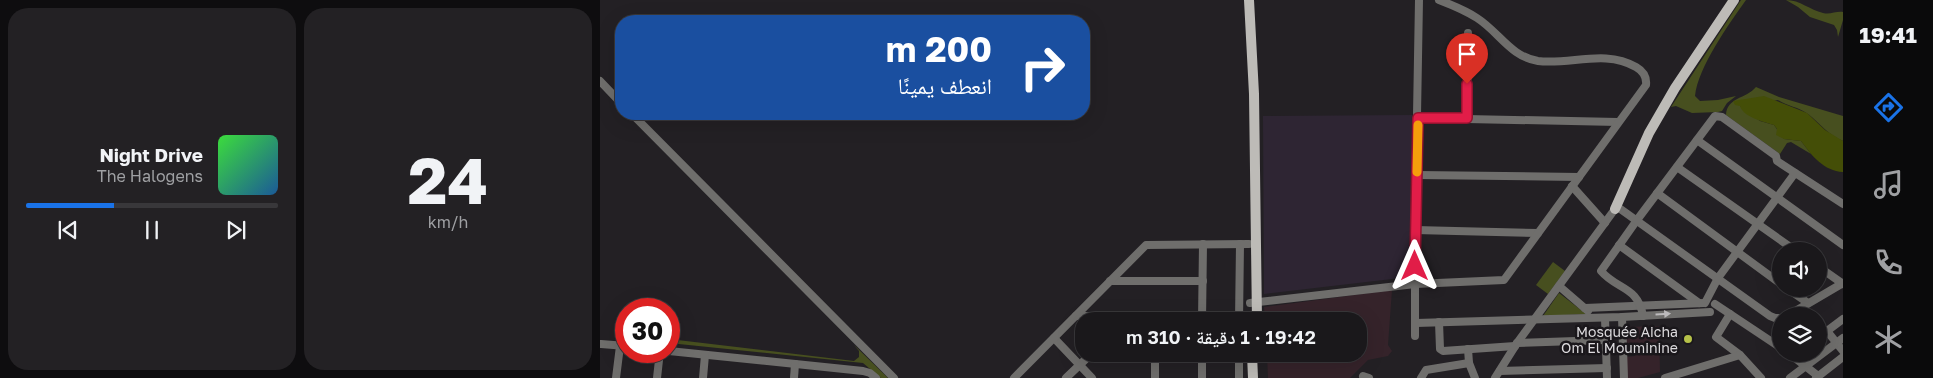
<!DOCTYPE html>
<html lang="ar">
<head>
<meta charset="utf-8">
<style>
	:root { --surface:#1a181b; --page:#232124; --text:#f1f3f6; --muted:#9fa0a3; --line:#38373a; --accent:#1a73e8 }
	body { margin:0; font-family:"Golos Text","Noto Naskh Arabic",sans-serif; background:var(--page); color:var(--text); direction:rtl; height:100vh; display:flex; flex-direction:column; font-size:19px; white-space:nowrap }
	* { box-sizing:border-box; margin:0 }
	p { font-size:16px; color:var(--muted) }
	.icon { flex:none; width:28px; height:28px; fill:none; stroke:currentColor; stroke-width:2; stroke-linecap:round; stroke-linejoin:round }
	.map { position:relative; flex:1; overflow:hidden; direction:ltr }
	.side { display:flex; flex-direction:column; gap:8px; padding:8px; background:#0e0d0f; width:600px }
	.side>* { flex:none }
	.top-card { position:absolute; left:15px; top:15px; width:475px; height:105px; border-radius:20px; box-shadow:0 5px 20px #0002,0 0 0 1px var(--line); direction:rtl; background:#1a4fa0; color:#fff; overflow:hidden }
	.tools { position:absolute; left:1172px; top:242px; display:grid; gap:10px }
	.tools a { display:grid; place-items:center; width:55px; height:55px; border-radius:50%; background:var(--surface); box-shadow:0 5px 20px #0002,0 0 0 1px var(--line); font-size:25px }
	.speed { position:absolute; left:15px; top:298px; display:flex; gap:10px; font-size:25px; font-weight:700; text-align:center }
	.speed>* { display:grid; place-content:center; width:65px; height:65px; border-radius:50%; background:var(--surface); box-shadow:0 5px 20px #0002,0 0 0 1px var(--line); line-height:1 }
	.speed .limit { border:8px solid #d22; background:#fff; color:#111 }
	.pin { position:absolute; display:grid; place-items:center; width:42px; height:42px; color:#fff; margin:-51px -21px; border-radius:50% 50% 50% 0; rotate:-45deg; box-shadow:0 0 5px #0007 }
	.pin .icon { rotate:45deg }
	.me { position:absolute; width:55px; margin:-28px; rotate:0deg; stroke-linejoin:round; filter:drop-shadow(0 0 4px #0008) }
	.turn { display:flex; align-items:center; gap:18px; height:105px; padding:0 15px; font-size:22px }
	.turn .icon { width:65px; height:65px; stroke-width:2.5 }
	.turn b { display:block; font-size:35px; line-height:42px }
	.side .widget { flex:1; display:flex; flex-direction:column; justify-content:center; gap:8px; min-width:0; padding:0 18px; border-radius:20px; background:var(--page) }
	.side .dial { align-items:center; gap:0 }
	.dial b { font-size:65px; line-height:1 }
	.song { display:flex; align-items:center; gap:15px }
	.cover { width:60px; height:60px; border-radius:8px; background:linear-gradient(135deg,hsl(120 70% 55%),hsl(210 70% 35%)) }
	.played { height:5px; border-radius:2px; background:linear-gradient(90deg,var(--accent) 35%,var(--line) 35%) }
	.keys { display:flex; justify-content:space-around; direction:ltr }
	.side .tiles { flex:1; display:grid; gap:8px; grid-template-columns:repeat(2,1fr) }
	.trip { position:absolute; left:475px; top:312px; width:292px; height:50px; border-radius:20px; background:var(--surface); box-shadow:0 5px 20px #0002,0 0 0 1px var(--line); font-weight:600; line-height:50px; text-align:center; direction:rtl }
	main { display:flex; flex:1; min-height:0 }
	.tabs { display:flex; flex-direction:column; width:90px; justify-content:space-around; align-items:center; background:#0a0a0b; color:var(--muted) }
	.tabs .icon { width:35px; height:35px }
	.tabs .current { color:var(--accent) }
	.tabs b { font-size:22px; color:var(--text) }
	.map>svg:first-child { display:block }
	.industrial { fill:#2e2533 }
	.education { fill:#35232a }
	.green { fill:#474f1f }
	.forest { fill:#444e07 }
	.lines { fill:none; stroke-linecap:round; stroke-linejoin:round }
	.minor { stroke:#6f6e6c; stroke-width:8 }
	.major { stroke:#bdbbb7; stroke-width:10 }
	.oneway { fill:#bcbabc }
	.route-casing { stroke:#92132f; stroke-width:12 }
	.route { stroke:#e11d48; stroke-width:9 }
	.slow { stroke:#f59e0b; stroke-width:9 }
	.poi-dot { fill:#b6c149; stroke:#1a171b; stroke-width:2 }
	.labels { text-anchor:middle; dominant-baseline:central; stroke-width:5; stroke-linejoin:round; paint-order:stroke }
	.poi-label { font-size:14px; fill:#dddbde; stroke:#1a171b; text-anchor:end }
</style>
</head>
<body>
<main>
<nav class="tabs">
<b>19:41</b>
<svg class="icon current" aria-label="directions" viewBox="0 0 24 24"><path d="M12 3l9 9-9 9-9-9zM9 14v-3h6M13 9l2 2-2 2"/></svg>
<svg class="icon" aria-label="music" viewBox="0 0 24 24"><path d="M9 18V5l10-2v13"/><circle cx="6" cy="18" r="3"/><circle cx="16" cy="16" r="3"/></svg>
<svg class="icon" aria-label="phone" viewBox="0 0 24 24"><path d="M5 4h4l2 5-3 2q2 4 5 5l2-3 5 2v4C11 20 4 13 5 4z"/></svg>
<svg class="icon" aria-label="climate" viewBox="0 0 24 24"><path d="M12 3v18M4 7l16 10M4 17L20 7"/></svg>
</nav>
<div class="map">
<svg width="1243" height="378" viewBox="0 0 1243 378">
	<rect width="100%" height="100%" fill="#232024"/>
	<!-- industrial -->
	<path class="industrial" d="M812 115 809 277 664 294 663 116Z"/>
	<!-- education -->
	<g class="education">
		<path d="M792 290 788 345 792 351 788 356 768 360 750 378H668L667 354H759V321H665L664 307Z"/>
		<path d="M1059 326 1060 372 1038 378H1027L1026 357 1035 356V348H1026V327Z"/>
	</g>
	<!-- green -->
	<g class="green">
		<path d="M1141 0H1146C1129 24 1098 67 1095 96L1100 101 1118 100 1136 96 1127 103 1122 111 1118 112 1092 113 1076 106 1071 107Z"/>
		<path d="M1186 0C1200 0 1210 10 1223 13 1230 15 1236 11 1243 12V20L1238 37 1237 30 1234 25 1210 17 1198 7Z"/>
		<path d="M1156 87 1179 97 1243 116V141C1228 135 1220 123 1208 114 1199 107 1187 106 1178 100L1140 106 1160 121 1174 125 1184 139 1201 141 1211 154 1191 142 1187 143 1180 154 1126 115C1127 97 1146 99 1156 87Z"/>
		<path d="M953 262 965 271 948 294 936 285Z"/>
		<path d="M959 293 986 314 943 316Z"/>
		<path d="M69 339 254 361 259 357V351L254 345 288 378H281L263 363 69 343Z"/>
	</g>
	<!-- forest -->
	<path class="forest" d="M1164 96 1207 113 1225 130 1243 141V172C1224 171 1212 156 1201 141L1184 139 1176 135 1177 129 1174 125C1164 122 1143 117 1140 106L1135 105 1133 101Z"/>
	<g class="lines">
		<!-- minor -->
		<g class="minor">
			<path d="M0 81 21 103"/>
			<path d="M32 114 294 378"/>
			<path d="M818 118 1018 122"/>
			<path d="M867 119 868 33"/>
			<path d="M1097 140 1243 245"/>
			<path d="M1077 167 1196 251"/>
			<path d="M817 175 979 177"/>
			<path d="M972 186 1005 223"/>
			<path d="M1057 193 1181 284"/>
			<path d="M815 230 938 233"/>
			<path d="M1019 245 1099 303"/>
			<path d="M1219 267 1243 284"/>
			<path d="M510 281H603"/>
			<path d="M959 286 988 311"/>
			<path d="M1188 289 1208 303"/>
			<path d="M650 303 815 284 904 280 1046 85C1047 76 1043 71 1036 67 1005 49 971 65 938 61 911 57 899 32 877 18 865 10 852 5 839 0"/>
			<path d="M1105 303 1118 278 1195 173"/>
			<path d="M1115 304 1181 348"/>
			<path d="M985 308 1104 303"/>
			<path d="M1130 314 1116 337 1140 355 1161 378"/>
			<path d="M476 316 651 317"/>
			<path d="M1043 316C1038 286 1017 290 1001 271L1037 220 1115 116 1122 117 1176 156 1177 161 1243 204"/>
			<path d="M1187 316 1243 283"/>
			<path d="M1022 317 1024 378"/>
			<path d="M1005 318 1007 378"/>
			<path d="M602 321 603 244"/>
			<path d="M639 321 640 244"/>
			<path d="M839 322 840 349 843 351 915 346"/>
			<path d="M816 323 1022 317 1110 312"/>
			<path d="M1227 331 1243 351"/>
			<path d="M815 336V230L819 0"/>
			<path d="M1219 337 1243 319"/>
			<path d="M454 338 492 378"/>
			<path d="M917 343 1005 340"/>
			<path d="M1 344 26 346"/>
			<path d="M868 349 869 363 875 378"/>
			<path d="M69 351 263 371 270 373 276 378"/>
			<path d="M555 354V378"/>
			<path d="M1190 354 1218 376"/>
			<path d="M900 371 1007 368"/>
			<path d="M763 376 769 378"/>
			<path d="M16 378 20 346"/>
			<path d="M57 378 60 351"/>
			<path d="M103 378 105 355"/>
			<path d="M194 378 195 364"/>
			<path d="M414 378 546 245 649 244"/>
			<path d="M466 378 489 356 493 355 602 354"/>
			<path d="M602 378V354"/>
			<path d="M639 378V354"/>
			<path d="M821 378 826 370 869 363"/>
			<path d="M895 378 917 343 1015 209 1019 208 1170 316 1175 318H1181"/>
			<path d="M1065 378 1140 355"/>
			<path d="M1190 378 1243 338"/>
			<path d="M1216 378 1243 357"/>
		</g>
		<!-- major -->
		<g class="major">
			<path d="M649 0 654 94 657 321"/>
			<path d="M1015 209 1049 133 1075 88 1134 0"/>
			<path d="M652 354 653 378"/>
		</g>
	</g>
	<!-- one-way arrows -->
	<defs><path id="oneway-solid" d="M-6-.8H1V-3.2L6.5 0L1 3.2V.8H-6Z" transform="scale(1.25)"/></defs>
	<use class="oneway" href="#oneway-solid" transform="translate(1063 314) rotate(-4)"/>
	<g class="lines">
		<!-- route casing -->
		<g class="route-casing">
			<path id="route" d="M815 266 818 118H867V84"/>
		</g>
		<!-- route -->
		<use href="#route" class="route"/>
		<!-- slow -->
		<path class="slow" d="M817 172 818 125"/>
	</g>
	<!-- markers -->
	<circle class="poi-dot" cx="1088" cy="339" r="5"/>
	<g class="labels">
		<!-- poi labels -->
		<g class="poi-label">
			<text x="1078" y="331">Mosquée Aicha<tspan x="1078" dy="16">Om El Mouminine</tspan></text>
		</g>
	</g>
</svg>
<div class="tools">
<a><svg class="icon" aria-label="sound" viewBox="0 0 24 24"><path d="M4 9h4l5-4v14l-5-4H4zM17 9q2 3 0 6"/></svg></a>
<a><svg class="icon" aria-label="layers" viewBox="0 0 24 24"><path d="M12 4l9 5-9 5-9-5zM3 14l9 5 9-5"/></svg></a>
</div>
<div class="speed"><div class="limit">30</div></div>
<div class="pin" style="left:867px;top:84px;background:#d93025"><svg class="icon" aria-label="arrive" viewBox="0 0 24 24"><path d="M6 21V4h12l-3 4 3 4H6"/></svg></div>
<svg class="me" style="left:815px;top:266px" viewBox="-20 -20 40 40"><path d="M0-17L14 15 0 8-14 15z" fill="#e11d48" stroke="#fff" stroke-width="4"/></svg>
<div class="trip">19:42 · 1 دقيقة · 310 m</div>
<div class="top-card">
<div class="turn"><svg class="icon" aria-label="right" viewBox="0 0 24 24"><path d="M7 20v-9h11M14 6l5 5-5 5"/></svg><div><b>200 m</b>انعطف يمينًا</div></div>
</div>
</div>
<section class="side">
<div class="tiles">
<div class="widget dial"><b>24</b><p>km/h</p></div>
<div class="widget">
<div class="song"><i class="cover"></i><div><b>Night Drive</b><p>The Halogens</p></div></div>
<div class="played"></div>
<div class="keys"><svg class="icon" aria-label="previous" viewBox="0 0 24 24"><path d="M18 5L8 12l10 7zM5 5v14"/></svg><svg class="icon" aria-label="pause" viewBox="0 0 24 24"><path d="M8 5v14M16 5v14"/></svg><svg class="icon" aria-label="next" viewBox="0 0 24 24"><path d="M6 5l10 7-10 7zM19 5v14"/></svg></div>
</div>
</div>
</section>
</main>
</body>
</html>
